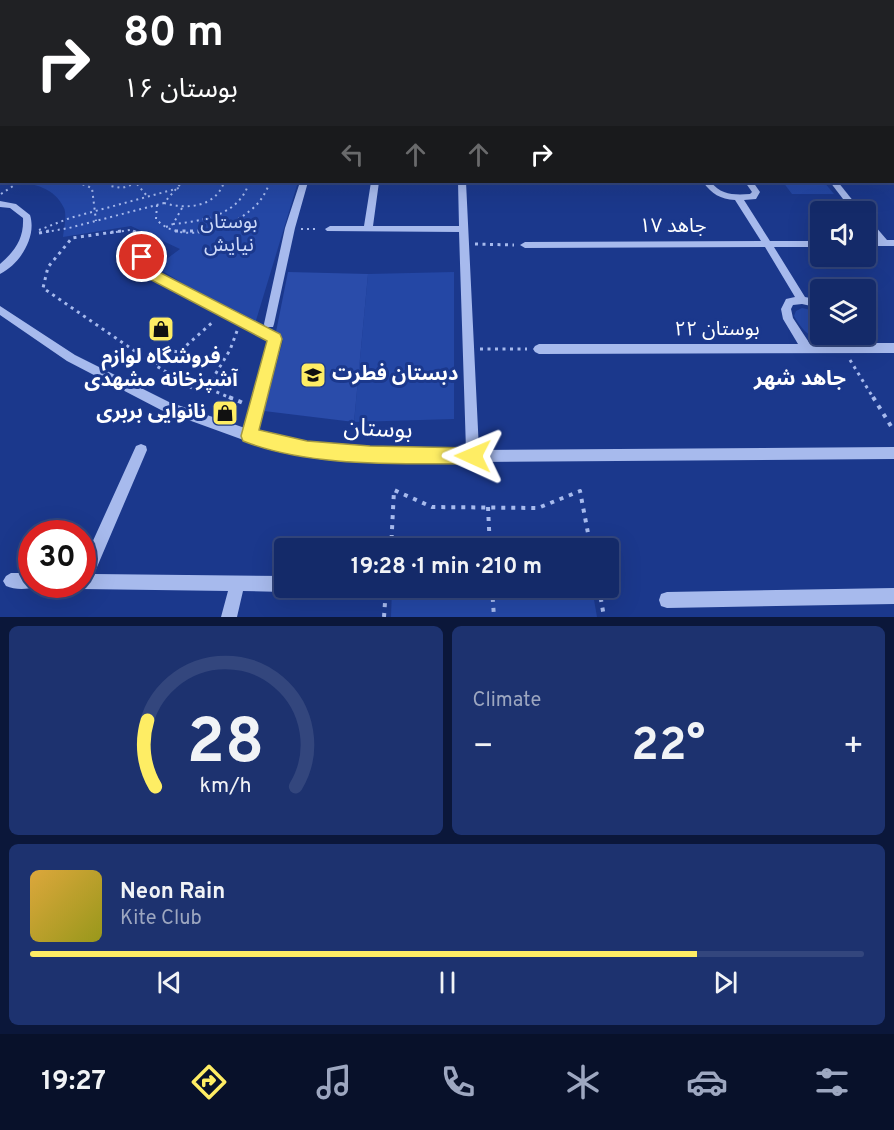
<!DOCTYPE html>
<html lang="en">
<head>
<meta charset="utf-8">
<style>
	:root { --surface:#142a69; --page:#1d326f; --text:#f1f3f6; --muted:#9da7c0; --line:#33467d; --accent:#feed64 }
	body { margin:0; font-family:Overpass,"Noto Sans Arabic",sans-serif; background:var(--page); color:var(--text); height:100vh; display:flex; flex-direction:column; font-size:22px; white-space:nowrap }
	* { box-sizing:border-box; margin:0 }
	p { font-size:20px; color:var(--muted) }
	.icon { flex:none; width:33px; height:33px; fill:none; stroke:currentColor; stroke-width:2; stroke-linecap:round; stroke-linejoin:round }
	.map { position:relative; height:617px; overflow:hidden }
	.drawer { display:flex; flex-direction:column; gap:9px; padding:9px; background:#0b173a; flex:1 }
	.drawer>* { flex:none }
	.guide { position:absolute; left:0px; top:0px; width:894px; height:183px; box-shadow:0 6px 24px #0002,0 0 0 2px var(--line); background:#202124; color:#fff; overflow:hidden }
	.fabs { position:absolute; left:810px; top:201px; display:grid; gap:12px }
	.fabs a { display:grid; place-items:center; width:66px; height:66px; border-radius:6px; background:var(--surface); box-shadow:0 6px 24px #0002,0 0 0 2px var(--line); font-size:30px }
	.speed { position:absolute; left:18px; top:520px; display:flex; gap:12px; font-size:30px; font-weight:700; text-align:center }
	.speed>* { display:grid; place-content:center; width:78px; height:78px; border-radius:50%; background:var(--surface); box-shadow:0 6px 24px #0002,0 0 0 2px var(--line); line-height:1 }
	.speed .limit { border:9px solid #d22; background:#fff; color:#111 }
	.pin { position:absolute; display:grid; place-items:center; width:51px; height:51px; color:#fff; margin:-26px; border:3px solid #fff; border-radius:50%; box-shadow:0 2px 6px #0007 }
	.me { position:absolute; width:66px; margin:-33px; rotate:271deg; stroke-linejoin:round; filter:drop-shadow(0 0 4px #0008) }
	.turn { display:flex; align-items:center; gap:21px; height:126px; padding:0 24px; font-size:27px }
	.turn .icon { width:78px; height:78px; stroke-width:2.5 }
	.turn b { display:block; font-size:42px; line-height:51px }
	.lanes { display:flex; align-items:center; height:57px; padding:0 24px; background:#0003; justify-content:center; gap:30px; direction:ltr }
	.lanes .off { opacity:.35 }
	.big { font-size:45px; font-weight:700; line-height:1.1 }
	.drawer .card { flex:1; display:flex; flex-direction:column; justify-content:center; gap:9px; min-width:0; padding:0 21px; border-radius:9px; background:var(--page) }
	.drawer .dial { align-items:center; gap:0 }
	.dial svg { height:156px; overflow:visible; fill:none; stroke:var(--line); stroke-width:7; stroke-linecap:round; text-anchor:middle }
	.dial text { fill:var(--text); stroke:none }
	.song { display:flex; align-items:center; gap:18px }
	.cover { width:72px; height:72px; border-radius:9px; background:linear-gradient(135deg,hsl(40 70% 55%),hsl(60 70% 35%)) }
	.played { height:6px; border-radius:3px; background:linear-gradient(90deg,var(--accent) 80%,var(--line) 80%) }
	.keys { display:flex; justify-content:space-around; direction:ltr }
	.heat { display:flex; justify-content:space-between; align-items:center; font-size:33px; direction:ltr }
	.drawer .tiles { flex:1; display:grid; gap:9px; grid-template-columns:1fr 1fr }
	.card:last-child { grid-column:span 2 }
	.trip { position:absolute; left:274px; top:538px; width:345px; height:60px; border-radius:6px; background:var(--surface); box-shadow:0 6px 24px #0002,0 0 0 2px var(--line); font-weight:700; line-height:60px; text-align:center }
	.tab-bar { display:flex; height:96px; justify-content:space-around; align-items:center; background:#08112a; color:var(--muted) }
	.tab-bar .icon { width:42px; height:42px }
	.tab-bar .active { color:var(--accent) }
	.tab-bar b { font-size:27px; color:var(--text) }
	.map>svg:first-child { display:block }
	.green { fill:#2447a5 }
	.building { fill:#2a4caa }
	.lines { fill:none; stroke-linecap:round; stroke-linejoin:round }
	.path-far2 { stroke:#a7baed; stroke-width:2; stroke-dasharray:2 4; stroke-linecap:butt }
	.path-far1 { stroke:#a7baed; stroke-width:3; stroke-dasharray:3 4.5; stroke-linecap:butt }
	.path { stroke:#a7baed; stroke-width:4; stroke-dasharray:4 6; stroke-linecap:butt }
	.minor { fill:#a7baed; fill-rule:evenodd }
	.major { fill:#edf1ff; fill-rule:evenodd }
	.route { fill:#feed64; stroke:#a59a41; stroke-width:1.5 }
	.labels { text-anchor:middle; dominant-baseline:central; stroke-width:6; stroke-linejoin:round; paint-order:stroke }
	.park-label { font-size:20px; fill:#ccd9f9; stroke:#1b388c }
	.street-label { font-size:20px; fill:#fff; stroke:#1b388c }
	.poi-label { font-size:20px; font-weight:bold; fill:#fff; stroke:#1b388c }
	.neighbourhood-label { font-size:21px; font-weight:bold; fill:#fff; stroke:#1b388c }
	.near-street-label { font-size:24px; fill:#fff; stroke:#1b388c }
</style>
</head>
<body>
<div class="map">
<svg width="894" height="617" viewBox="0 0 894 617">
	<rect width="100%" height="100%" fill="#1b388c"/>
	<!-- green -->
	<g class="green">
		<path d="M14 182H298L254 327 156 267 180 249 131 226 63 237C64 229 67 215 64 208 55 188 34 183 14 182Z"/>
		<path d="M783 182H824L834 194H792Z"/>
		<path d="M454 272V419L354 422 368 274Z"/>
		<path d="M802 308 820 312V334L837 335 833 339C814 343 803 332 794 316L796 311Z"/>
		<path d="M392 588H592L597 617H391Z"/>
	</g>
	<!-- building -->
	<path class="building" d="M288 272 368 274 354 422 264 411 283 340 276 332Z"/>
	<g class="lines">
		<!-- path-far2 -->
		<g class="path-far2">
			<path d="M77 182 92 188 96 221"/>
			<path d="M108 182 110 186 122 188 140 182"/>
			<path d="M137 184 147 196"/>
			<path d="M1 194 19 182"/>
			<path d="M164 203C187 210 216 207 224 182"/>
			<path d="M157 205 156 219C181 247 237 228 259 202 264 196 267 188 271 182"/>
			<path d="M173 224C203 221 240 215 249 182"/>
			<path d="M166 227 173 224 182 208"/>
			<path d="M301 229H318"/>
			<path d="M39 230 70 218 179 188"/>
			<path d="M40 233 69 228 164 203 182 182"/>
			<path d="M110 233 130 230 137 233"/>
		</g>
		<!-- path-far1 -->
		<g class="path-far1">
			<path d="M121 231 72 238 48 267 43 288 155 365"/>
			<path d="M133 231 151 239 147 248"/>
			<path d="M175 231H202"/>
			<path d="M39 233 49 231"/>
			<path d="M475 244 514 245"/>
			<path d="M480 349H527"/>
			<path d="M850 360 874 399"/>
			<path d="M207 388H192L155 365 173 351 179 352 214 321"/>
			<path d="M233 399 207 388 230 350 237 331"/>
		</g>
		<!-- path -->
		<g class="path">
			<path d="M229 397 243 403"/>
			<path d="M873 397 894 431"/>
			<path d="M488 507 490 549"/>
			<path d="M391 549 394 490 432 507 538 508 580 491 591 549"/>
			<path d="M492 588 494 617"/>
			<path d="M599 588 604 617"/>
			<path d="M384 617 386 588"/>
		</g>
		<!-- minor -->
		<g class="minor">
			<rect x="892" y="162" width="2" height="4"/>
			<path d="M300 182H308L295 228 274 324 273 327H265L264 324 285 228Z"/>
			<path d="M371 182H379L373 226H459L458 182H466L479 450 894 447V459L473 462 370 460 307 455 249 442 161 410 67 361 0 315V306L75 355 169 402 245 428 269 341 142 274 137 257 142 254 147 257 149 269 279 336 281 339 256 432 307 443 370 448 466 450 459 232 327 231 325 229 330 226H364Z"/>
			<path d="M703 182H711C721 195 734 195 750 194L752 192 745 182H753L760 192 756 199 744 200 770 241H820V247H774L805 297 820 300V308L802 304 793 305 791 309 793 318 810 344 850 343 845 334H856L862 343H894V353L539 354 535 352 533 349 535 346 539 344H798L783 319 781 309 786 299 795 297 765 247 525 248 520 245 525 242 761 241 735 200C720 199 712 194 703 182Z"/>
			<path d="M830 182H838L862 212H853Z"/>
			<path d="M0 201 16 204 30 215C37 237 20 264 0 274V264C15 251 24 239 23 218L10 208 0 207Z"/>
			<path d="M866 218 869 219 887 240H894V246H866V240H876L866 226Z"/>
			<path d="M141 444 146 446 147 450 94 574 285 576V588H291L290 589 285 592 243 591 237 617H221L228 591 82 589 77 586 76 585H82V565L136 446Z"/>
			<path d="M11 573H32V585H38L37 586C28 590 15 590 6 586L3 581 6 576Z"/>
			<path d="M894 588V604L667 608 661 606 659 600 661 594 667 592Z"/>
		</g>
		<!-- major -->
		<rect class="major" x="892" y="118" width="2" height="6"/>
	</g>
	<!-- sky -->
	<linearGradient id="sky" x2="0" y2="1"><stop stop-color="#0f1f4d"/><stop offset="0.55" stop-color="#395399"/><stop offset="1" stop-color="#395399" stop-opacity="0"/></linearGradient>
	<rect width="894" height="193" fill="url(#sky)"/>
	<!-- route -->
	<path class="route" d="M142 252 149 257 151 268 280 334 282 339 259 430 307 441 370 446 473 448 479 450 481 456 479 462 473 464C400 463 312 468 243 441L241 436 267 341 140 274 136 257Z"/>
	<!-- icons -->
	<defs>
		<g id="shop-square" transform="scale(1.35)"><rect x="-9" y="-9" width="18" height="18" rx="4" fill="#feed64" stroke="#1b388c"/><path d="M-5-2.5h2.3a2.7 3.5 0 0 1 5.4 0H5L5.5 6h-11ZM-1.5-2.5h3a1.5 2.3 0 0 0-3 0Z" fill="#111"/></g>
		<g id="school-square" transform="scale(1.35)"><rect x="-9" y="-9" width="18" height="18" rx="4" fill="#feed64" stroke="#1b388c"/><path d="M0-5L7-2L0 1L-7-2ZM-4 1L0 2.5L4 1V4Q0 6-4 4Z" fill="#111"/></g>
	</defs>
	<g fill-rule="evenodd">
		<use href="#shop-square" x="161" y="329"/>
		<use href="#school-square" x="313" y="375"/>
		<use href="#shop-square" x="225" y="413"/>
	</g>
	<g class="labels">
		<!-- park labels -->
		<g class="park-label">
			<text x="229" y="223">بوستان<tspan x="229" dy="23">نیایش</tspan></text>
		</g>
		<!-- street labels -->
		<g class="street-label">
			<text x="673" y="227">جاهد ۱۷</text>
			<text x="717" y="330">بوستان ۲۲</text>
		</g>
		<!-- poi labels -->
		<g class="poi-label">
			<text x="161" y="358">فروشگاه لوازم<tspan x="161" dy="23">آشپزخانه مشهدی</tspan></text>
			<text x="332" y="375" text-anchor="start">دبستان فطرت</text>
			<text x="206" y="413" text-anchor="end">نانوایی بربری</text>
		</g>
		<!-- neighbourhood labels -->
		<g class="neighbourhood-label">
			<text x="800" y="379">جاهد شهر</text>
		</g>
		<!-- near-street labels -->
		<g class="near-street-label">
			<text transform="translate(378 430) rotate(3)">بوستان</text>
		</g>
	</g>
</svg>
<div class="fabs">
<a><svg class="icon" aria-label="sound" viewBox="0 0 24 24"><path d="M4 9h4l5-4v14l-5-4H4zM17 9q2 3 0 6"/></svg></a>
<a><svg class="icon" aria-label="layers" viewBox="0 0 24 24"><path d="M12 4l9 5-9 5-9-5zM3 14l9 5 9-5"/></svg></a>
</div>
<div class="speed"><div class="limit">30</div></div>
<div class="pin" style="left:142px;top:257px;background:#d93025"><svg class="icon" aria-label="arrive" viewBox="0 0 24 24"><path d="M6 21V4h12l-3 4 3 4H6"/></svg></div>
<svg class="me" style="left:473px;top:456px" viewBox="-20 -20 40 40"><path d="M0-17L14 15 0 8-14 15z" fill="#feed64" stroke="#fff" stroke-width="4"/></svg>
<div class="trip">19:28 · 1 min · 210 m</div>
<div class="guide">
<div class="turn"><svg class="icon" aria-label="right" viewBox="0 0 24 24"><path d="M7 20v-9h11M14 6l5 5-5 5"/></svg><div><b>80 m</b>بوستان ۱۶</div></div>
<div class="lanes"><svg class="icon off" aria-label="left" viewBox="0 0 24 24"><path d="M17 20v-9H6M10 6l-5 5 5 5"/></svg><svg class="icon off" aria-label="ahead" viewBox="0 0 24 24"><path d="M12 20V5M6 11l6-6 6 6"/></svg><svg class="icon off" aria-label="ahead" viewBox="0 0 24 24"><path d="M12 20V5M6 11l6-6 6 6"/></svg><svg class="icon" aria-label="right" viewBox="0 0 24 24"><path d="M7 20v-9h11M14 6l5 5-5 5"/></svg></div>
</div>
</div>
<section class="drawer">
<div class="tiles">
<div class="card dial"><svg viewBox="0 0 100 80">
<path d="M14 69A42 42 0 1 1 86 69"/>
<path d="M14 69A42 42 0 0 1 10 35" stroke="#feed64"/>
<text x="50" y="56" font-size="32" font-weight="700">28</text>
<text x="50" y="72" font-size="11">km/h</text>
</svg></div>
<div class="card"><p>Climate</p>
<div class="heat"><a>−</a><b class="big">22°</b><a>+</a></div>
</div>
<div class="card">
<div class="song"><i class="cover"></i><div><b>Neon Rain</b><p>Kite Club</p></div></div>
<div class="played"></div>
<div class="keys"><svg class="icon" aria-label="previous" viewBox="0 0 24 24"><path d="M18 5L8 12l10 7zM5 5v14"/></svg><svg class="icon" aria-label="pause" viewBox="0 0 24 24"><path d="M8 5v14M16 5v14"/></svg><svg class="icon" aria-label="next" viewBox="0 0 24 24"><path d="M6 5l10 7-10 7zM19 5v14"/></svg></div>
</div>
</div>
</section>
<nav class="tab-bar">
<b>19:27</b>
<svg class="icon active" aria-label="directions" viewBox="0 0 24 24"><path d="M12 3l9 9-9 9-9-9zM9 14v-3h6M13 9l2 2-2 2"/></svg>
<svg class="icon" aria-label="music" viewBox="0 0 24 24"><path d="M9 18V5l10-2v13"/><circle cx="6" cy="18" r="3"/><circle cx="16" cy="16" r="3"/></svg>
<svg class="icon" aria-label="phone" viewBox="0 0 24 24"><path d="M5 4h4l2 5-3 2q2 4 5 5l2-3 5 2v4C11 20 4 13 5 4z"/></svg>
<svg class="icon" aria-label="climate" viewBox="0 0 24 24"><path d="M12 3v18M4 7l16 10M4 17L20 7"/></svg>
<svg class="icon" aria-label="car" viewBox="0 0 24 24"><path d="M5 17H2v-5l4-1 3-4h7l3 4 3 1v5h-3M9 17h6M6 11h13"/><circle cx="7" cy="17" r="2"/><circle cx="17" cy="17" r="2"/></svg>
<svg class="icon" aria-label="filters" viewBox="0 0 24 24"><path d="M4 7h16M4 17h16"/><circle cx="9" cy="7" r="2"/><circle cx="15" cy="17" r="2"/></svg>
</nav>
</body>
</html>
